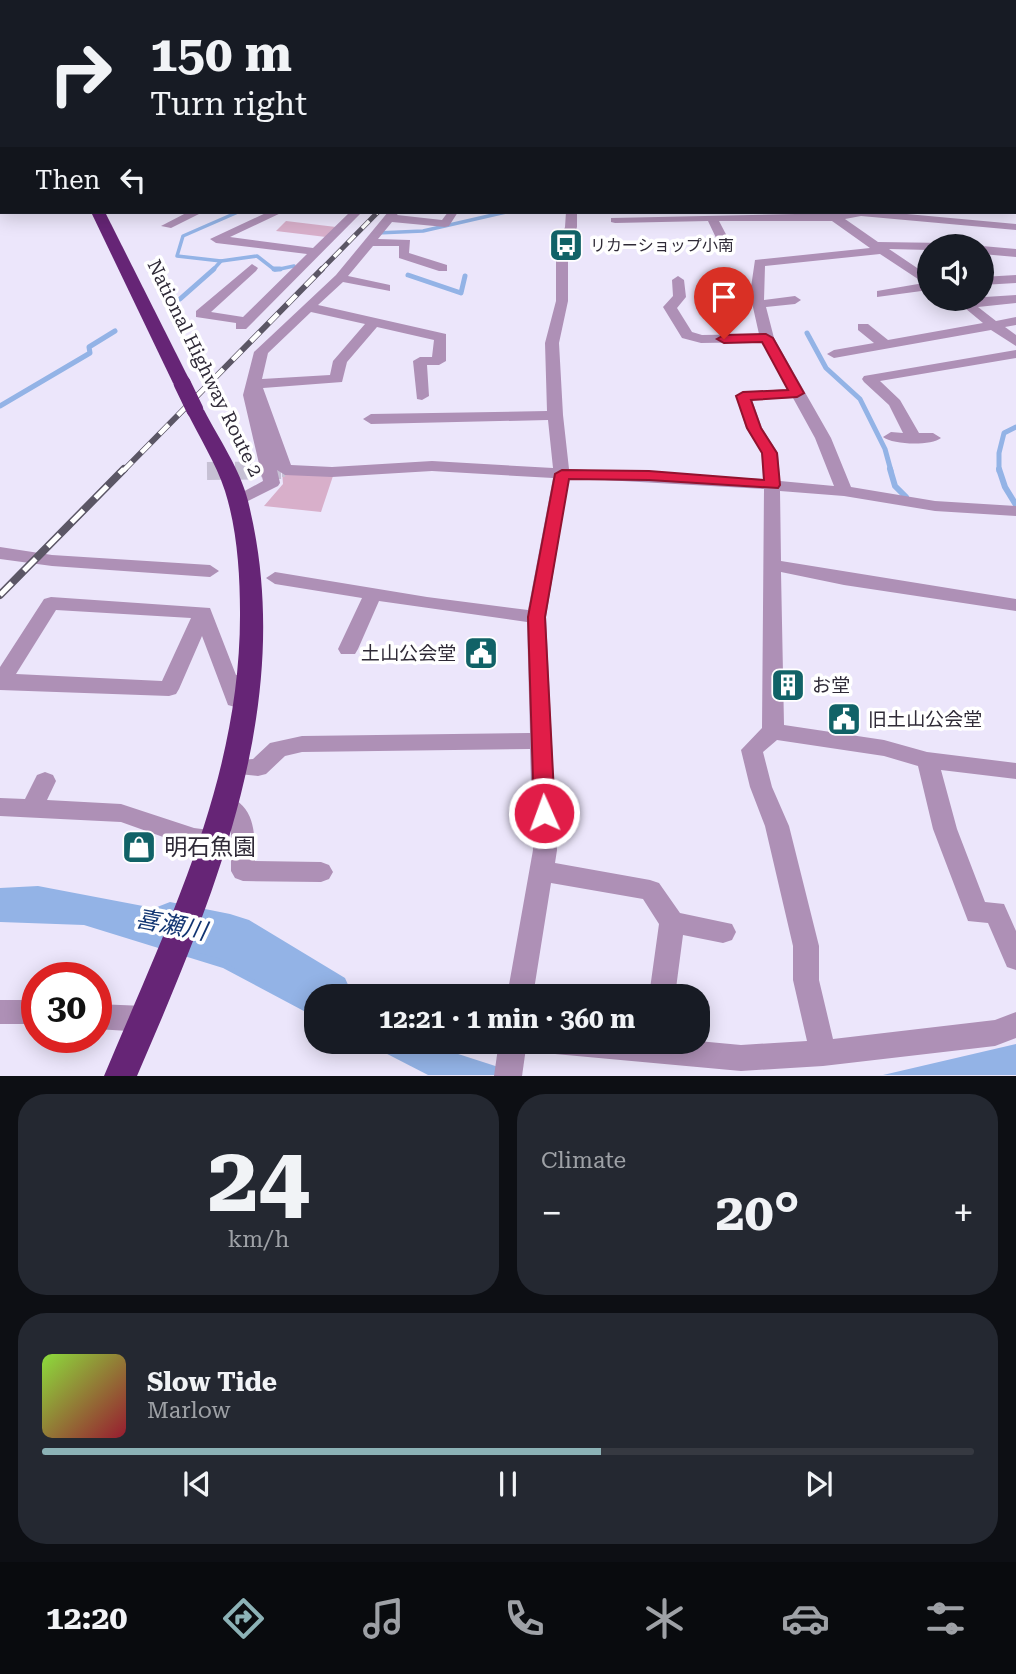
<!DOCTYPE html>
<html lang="en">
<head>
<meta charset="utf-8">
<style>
	:root { --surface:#171b24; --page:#242831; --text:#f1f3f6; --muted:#9ea1a6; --line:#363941; --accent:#8cb2b6 }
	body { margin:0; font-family:"Roboto Serif","Noto Sans JP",serif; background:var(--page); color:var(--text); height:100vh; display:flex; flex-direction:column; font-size:26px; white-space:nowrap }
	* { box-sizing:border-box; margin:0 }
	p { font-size:23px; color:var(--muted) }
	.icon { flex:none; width:38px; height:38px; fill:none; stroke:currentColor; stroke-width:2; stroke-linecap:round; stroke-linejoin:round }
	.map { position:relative; height:1076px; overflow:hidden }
	.sheet { display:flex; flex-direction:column; gap:18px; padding:18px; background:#0d0f14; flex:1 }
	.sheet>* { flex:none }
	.top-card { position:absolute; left:0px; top:0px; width:1017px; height:214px; box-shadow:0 4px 18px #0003; background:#171b24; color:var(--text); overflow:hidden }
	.tools { position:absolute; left:917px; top:234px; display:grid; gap:14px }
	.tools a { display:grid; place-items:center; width:77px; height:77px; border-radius:50%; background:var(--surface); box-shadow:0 4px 18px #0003; font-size:35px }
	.speed { position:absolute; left:21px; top:962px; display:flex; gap:14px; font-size:35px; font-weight:700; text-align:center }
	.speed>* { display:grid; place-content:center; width:91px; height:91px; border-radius:50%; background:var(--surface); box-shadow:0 4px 18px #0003; line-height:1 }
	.speed .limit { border:10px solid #d22; background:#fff; color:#111 }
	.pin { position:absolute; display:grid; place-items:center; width:60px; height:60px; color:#fff; margin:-72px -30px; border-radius:50% 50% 50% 0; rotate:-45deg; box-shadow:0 0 7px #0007 }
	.pin .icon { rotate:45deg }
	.me { position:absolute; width:77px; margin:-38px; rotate:358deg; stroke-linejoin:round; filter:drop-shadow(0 0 5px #0008) }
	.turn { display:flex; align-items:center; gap:24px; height:147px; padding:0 35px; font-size:32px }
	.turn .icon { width:91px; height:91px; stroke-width:2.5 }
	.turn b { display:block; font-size:49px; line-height:60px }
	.then { display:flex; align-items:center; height:66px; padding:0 35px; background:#0003; gap:14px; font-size:26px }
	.big { font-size:52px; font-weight:700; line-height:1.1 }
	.sheet .tile { flex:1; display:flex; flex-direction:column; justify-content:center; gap:10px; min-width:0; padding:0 24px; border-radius:28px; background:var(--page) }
	.sheet .dial { align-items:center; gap:0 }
	.dial b { font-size:91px; line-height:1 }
	.song { display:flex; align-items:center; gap:21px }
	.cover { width:84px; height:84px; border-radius:10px; background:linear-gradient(135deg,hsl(90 70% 55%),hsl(350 70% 35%)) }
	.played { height:7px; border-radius:4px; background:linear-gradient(90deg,var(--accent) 60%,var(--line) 60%) }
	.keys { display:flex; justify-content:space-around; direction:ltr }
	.heat { display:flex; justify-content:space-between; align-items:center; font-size:38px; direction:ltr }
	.sheet .tiles { flex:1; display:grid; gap:18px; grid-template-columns:1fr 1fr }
	.tile:last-child { grid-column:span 2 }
	.trip { position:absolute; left:304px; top:984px; width:406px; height:70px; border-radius:28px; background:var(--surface); box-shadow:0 4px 18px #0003; font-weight:700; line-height:70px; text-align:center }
	.tabs { display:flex; height:112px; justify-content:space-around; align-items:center; background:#090b0e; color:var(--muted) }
	.tabs .icon { width:49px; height:49px }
	.tabs .active { color:var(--accent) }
	.tabs b { font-size:32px; color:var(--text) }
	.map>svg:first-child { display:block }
	.green { fill:#d8afca }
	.water { fill:#93b3e6 }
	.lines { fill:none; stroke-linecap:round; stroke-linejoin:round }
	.stream-far2 { stroke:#93b3e6; stroke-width:3.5 }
	.stream-far1 { stroke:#93b3e6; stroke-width:5 }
	.stream { stroke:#93b3e6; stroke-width:6 }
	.river { fill:#93b3e6; fill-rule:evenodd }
	.street-tunnel-far1 { stroke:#c6c0d4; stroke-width:14; stroke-dasharray:14 7; stroke-linecap:butt }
	.street-tunnel { stroke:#c6c0d4; stroke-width:18; stroke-dasharray:18 10; stroke-linecap:butt }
	.street { fill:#ae90b6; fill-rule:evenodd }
	.secondary { fill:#90649b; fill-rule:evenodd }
	.highway { fill:#662576; fill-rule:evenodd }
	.rail-far2-casing { stroke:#5b5665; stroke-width:5 }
	.rail-far1-casing { stroke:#5b5665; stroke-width:6 }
	.rail-casing { stroke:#5b5665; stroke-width:8 }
	.rail-far2 { stroke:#fff; stroke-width:3.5; stroke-dasharray:10; stroke-linecap:butt }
	.rail-far1 { stroke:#fff; stroke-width:4.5; stroke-dasharray:13; stroke-linecap:butt }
	.rail { stroke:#fff; stroke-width:5; stroke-dasharray:17; stroke-linecap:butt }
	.highway-bridge { stroke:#662576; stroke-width:17 }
	.route { fill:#e11d48; stroke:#92132f; stroke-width:2 }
	.labels { text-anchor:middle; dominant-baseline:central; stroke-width:7; stroke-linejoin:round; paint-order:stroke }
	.far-poi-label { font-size:16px; fill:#2f2a37; stroke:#fff; text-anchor:start }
	.street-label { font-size:19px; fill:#2f2a37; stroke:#fff }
	.poi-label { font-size:19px; fill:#2f2a37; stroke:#fff; text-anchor:start }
	.near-poi-label { font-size:23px; fill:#2f2a37; stroke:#fff; text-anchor:start }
	.near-water-label { font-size:24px; font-style:italic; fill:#123572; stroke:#fff }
</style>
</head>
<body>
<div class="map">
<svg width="1016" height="1076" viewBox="0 0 1016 1076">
	<rect width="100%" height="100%" fill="#ece6fb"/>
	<!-- green -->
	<g class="green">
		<path d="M286 221 336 227 326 237 276 231Z"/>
		<path d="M282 471 334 473 321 512 264 506 283 484Z"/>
	</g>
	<!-- water -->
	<g class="water">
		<path d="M38 886 143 906 238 942 336 996H317V1018L223 968 84 925 0 922V888Z"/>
		<path d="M362 1041H418L523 1075H428Z"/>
		<path d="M1016 1044V1075H883Z"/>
	</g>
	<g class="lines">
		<!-- stream-far2 -->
		<g class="stream-far2">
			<path d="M377 233 423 231 506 212"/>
			<path d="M221 261 257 256 275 270 294 266"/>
			<path d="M212 271 221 261 177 256 183 236 238 212"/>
		</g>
		<!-- stream-far1 -->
		<g class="stream-far1">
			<path d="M274 269H280"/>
			<path d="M408 275 461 293 465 276"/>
			<path d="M180 299 214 269"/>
			<path d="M807 333 826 368 860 399 885 449 891 471"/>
			<path d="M0 406 90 353 89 347 115 331"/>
			<path d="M999 471V453L1004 433 1016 427"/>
		</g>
		<!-- stream -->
		<g class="stream">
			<path d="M890 469 895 486 906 497"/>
			<path d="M999 469 1005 487 1016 505"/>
		</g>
		<!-- river -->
		<path class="river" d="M170 902 230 914 249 920 345 978 353 996H317V1018L218 958 152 941 144 925 152 909Z"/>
		<!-- street-tunnel-far1 -->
		<path class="street-tunnel-far1" d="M219 471 285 470"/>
		<!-- street-tunnel -->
		<path class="street-tunnel" d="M207 471 285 470"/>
		<!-- street -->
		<g class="street">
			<path d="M358 0H367L368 2H360Z"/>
			<path d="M386 0H400L384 2Z"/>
			<path d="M466 0H474L465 2Z"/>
			<path d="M523 0H546L548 2H525Z"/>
			<path d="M561 0H569L560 2Z"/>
			<path d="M599 0H607L598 2Z"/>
			<path d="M642 0H650L641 2Z"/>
			<path d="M711 0H768L770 2H709Z"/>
			<path d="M803 0H811L812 2H804Z"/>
			<path d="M899 0H907L908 2H900Z"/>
			<path d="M941 0H949L950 2H943Z"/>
			<rect x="0" y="8" width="2" height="4"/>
			<path d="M0 45H2L0 51Z"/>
			<path d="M1015 64 1016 65V71L1015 70Z"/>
			<path d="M2 89V95L0 96V90Z"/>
			<rect x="0" y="118" width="2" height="6"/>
			<rect x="1015" y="127" width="1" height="7"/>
			<path d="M2 141V149H0V142Z"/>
			<path d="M188 212H203L171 228 161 226Z"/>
			<path d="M268 212H283L230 237 313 248 350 212H362L246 329H236V323L196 317V311L252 264 258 268 256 271 211 312 243 317 307 254 216 243 210 239Z"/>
			<path d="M388 212H399L397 215 442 220 448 212H458L449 226 445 227 392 222 378 239 410 240 409 253 447 265V271H439L399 258V246H373L348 276 390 285V291L343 282 318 305 446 334V361L439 365H427L429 396 422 400 417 399 413 361 420 357H432L434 340 377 327 347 362 342 382 263 388 291 465 332 467 432 461 553 468 548 420 371 424 363 419 371 414 547 411 545 343 556 301V254L565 227 566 212H577V227L568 254V301L559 343 563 415 569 469 763 479 762 453 746 428 736 396 743 392 788 389 762 342 701 343 682 338 663 307 673 296 672 280 678 276 684 280 686 297 677 308 692 332 702 335 759 334 750 294 755 260 870 248 832 221H719L730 242 724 246 718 242 708 221 615 223 611 222V218L885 212 1016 224V230L861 216 845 219 878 242 947 243 953 247H929V250L889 249 929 276V290L877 297V291L924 283 880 254 765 266 764 300 795 296 801 300 795 304 766 307 774 338 831 438 851 487 935 501 1016 506V516L935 511 844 496 780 491 781 561 1016 599V611L844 585 781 572 784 725 884 740 927 752 1016 763V779L941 770 957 829 985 902 1004 904 1016 931V970L1007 967 988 923 968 921 933 829 918 766 884 756 777 740 763 752 772 787 789 826 819 946V980L833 1039 995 1020 1016 1012V1038L995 1046 823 1066 741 1071 555 1054 545 1050 542 1041H698L741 1045 807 1041 793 980V946L765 826 750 787 741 750 762 728 764 489 569 478 546 617 557 850 555 863 650 880 659 883 680 913 732 924 736 932 732 940 723 943 683 935 675 996H649L659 924 643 899 551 883 533 996H507L533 850 530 749 302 752 285 756 266 774 258 776 229 773 226 767 229 761 253 759 270 743 302 736 530 733 527 622 379 601 358 649 355 654H341L338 649 362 598 275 584 266 578 275 572 427 597 528 610 553 478 432 471 332 477 285 475 277 470 280 483 278 486 244 503H232L230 499 263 481 243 395 254 352 336 275ZM311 312 365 324 333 361 330 375 262 379 268 353ZM793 398 815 438 834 486 780 481 778 453 762 428 752 400Z"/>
			<path d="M982 246 1016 249V257L982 254Z"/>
			<path d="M1016 275V283L982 285V277Z"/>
			<path d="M1016 295V303L978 307 996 321 1016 317V325L1005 327 1016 335V346L991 330 834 358 827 354 834 350 874 343 858 330V324H868L888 340 983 323 954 299Z"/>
			<path d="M1016 350V358L880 381 900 400 919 433H933L941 438C931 446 893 445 883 437L891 432 903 433 889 405 864 382 862 379 864 376Z"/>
			<path d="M0 547 52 555 210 565 219 571 210 577 52 566 0 559Z"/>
			<path d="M51 597 210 608 236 675 246 676 249 681 242 705 235 707 228 705 202 636 179 689 176 694 169 696 0 690V667L44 599ZM56 610 191 618 162 681 16 674Z"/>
			<path d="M45 772 53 775 56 781 47 800 121 804 194 828 224 832 228 839 224 846 216 849 194 848 121 822 0 816V798L25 799 37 775Z"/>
			<path d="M227 796C256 806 255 836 255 861L321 862 329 865 333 872 329 879 321 882 243 881 235 878 231 871V827L216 805 219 799Z"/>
			<rect x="0" y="1000" width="37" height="24"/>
			<path d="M96 1004 145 1006 154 1010 158 1019 154 1028 145 1032 96 1029Z"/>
			<path d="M499 1041H527L522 1076H494Z"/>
		</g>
		<!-- secondary -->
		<rect class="secondary" x="0" y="41" width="2" height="4"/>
		<!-- highway -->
		<g class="highway">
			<path d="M176 0H185L175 2Z"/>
			<path d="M926 0H935L936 2H927Z"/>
			<rect x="1015" y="89" width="1" height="7"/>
			<rect x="1015" y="106" width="1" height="7"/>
			<path d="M91 212H105L191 383 188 387 182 388 173 383Z"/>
			<path d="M195 405 204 410C219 439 240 469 248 501 298 701 215 895 137 1076H104C167 925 241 779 240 612 240 573 237 529 225 491 216 463 199 437 186 410Z"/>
		</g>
		<!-- rail-far2 casing -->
		<g class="rail-far2-casing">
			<path id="rail-far2" d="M320 271 378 212"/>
		</g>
		<!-- rail-far1 casing -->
		<g class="rail-far1-casing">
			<path id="rail-far1" d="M123 471 322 269"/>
		</g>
		<!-- rail casing -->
		<g class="rail-casing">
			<path id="rail" d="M0 595 124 469"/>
		</g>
		<!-- rail-far2 -->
		<use href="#rail-far2" class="rail-far2"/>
		<!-- rail-far1 -->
		<use href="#rail-far1" class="rail-far1"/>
		<!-- rail -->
		<use href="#rail" class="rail"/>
		<!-- highway-bridge -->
		<path class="highway-bridge" d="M182 383 195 410"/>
	</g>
	<!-- route -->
	<path class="route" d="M766 334 773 338 804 393 797 397 751 400 761 428 777 453 780 485 778 488 649 480 569 479 545 617 555 813 552 819 544 821 537 819 534 813 528 617 555 474 562 470 649 471 764 480 762 453 747 428 736 396 743 392 788 390 762 342 724 343 717 339 724 335Z"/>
	<!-- icons -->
	<defs>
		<g id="bus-square" transform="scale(1.75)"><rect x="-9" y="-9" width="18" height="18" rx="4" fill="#116267" stroke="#fff"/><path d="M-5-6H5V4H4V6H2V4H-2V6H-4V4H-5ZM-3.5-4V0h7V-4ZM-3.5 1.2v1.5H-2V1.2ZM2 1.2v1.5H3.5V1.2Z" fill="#fff"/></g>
		<g id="civic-square" transform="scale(1.75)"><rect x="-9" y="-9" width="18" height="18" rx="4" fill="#116267" stroke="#fff"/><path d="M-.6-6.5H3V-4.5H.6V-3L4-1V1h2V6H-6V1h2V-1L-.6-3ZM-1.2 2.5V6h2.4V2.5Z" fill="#fff"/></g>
		<g id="building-square" transform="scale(1.75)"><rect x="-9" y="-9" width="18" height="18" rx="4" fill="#116267" stroke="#fff"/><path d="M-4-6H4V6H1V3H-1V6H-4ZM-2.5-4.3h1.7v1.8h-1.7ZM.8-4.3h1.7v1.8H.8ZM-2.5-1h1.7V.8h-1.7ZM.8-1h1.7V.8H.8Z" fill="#fff"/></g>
		<g id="shop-square" transform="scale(1.75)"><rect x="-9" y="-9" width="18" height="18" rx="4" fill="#116267" stroke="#fff"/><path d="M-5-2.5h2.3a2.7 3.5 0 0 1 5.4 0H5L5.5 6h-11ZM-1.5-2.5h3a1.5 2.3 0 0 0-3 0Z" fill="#fff"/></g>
	</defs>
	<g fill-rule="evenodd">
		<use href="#bus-square" x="566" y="245"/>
		<use href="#civic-square" x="481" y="653"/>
		<use href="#building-square" x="788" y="685"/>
		<use href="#civic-square" x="844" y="719"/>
		<use href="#shop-square" x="139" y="847"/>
	</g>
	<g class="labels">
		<!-- far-poi labels -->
		<g class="far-poi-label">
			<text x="590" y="245">リカーショップ小南</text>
		</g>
		<!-- street labels -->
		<g class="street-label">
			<text transform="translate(205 368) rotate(64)">National Highway Route 2</text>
		</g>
		<!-- poi labels -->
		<g class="poi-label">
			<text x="456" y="653" text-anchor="end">土山公会堂</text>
			<text x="812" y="685">お堂</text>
			<text x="868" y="719">旧土山公会堂</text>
		</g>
		<!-- near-poi labels -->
		<g class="near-poi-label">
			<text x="164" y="847">明石魚園</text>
		</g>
		<!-- near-water labels -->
		<g class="near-water-label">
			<text transform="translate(171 925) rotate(11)">喜瀬川</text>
		</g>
	</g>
</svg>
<div class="tools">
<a><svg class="icon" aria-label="sound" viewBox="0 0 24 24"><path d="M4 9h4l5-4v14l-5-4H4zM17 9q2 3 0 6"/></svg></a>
</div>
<div class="speed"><div class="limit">30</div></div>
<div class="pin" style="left:724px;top:339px;background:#d93025"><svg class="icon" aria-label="arrive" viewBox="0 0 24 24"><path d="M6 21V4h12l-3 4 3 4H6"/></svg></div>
<svg class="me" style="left:544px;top:813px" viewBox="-20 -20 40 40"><circle r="17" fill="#e11d48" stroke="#fff" stroke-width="3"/><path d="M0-11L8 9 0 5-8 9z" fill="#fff"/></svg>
<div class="trip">12:21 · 1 min · 360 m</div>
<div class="top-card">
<div class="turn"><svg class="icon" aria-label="right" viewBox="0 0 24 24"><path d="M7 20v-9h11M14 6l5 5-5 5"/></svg><div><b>150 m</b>Turn right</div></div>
<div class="then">Then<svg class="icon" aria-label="left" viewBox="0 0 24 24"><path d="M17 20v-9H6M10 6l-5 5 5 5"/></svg></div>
</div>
</div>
<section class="sheet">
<div class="tiles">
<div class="tile dial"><b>24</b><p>km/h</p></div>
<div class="tile"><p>Climate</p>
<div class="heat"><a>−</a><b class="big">20°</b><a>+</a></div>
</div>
<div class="tile">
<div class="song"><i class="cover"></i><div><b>Slow Tide</b><p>Marlow</p></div></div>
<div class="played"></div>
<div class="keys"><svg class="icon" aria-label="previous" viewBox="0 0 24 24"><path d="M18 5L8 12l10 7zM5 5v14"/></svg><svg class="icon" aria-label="pause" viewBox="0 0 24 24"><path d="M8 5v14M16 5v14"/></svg><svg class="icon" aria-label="next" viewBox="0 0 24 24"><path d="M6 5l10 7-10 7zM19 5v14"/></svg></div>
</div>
</div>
</section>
<nav class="tabs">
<b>12:20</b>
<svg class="icon active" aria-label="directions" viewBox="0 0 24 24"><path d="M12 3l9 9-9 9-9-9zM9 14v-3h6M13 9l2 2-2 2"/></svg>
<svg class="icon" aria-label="music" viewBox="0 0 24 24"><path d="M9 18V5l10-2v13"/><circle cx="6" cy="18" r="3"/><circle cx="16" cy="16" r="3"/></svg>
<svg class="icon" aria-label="phone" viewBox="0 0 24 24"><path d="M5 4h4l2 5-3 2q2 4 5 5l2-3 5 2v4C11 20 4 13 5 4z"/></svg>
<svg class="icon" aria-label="climate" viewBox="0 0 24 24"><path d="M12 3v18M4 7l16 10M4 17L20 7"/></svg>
<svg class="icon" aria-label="car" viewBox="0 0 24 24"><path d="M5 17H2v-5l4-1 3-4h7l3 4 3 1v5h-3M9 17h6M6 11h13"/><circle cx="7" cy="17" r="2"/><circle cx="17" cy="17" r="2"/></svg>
<svg class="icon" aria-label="filters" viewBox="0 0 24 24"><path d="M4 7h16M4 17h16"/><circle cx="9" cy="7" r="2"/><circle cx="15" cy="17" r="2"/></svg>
</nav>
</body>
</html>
